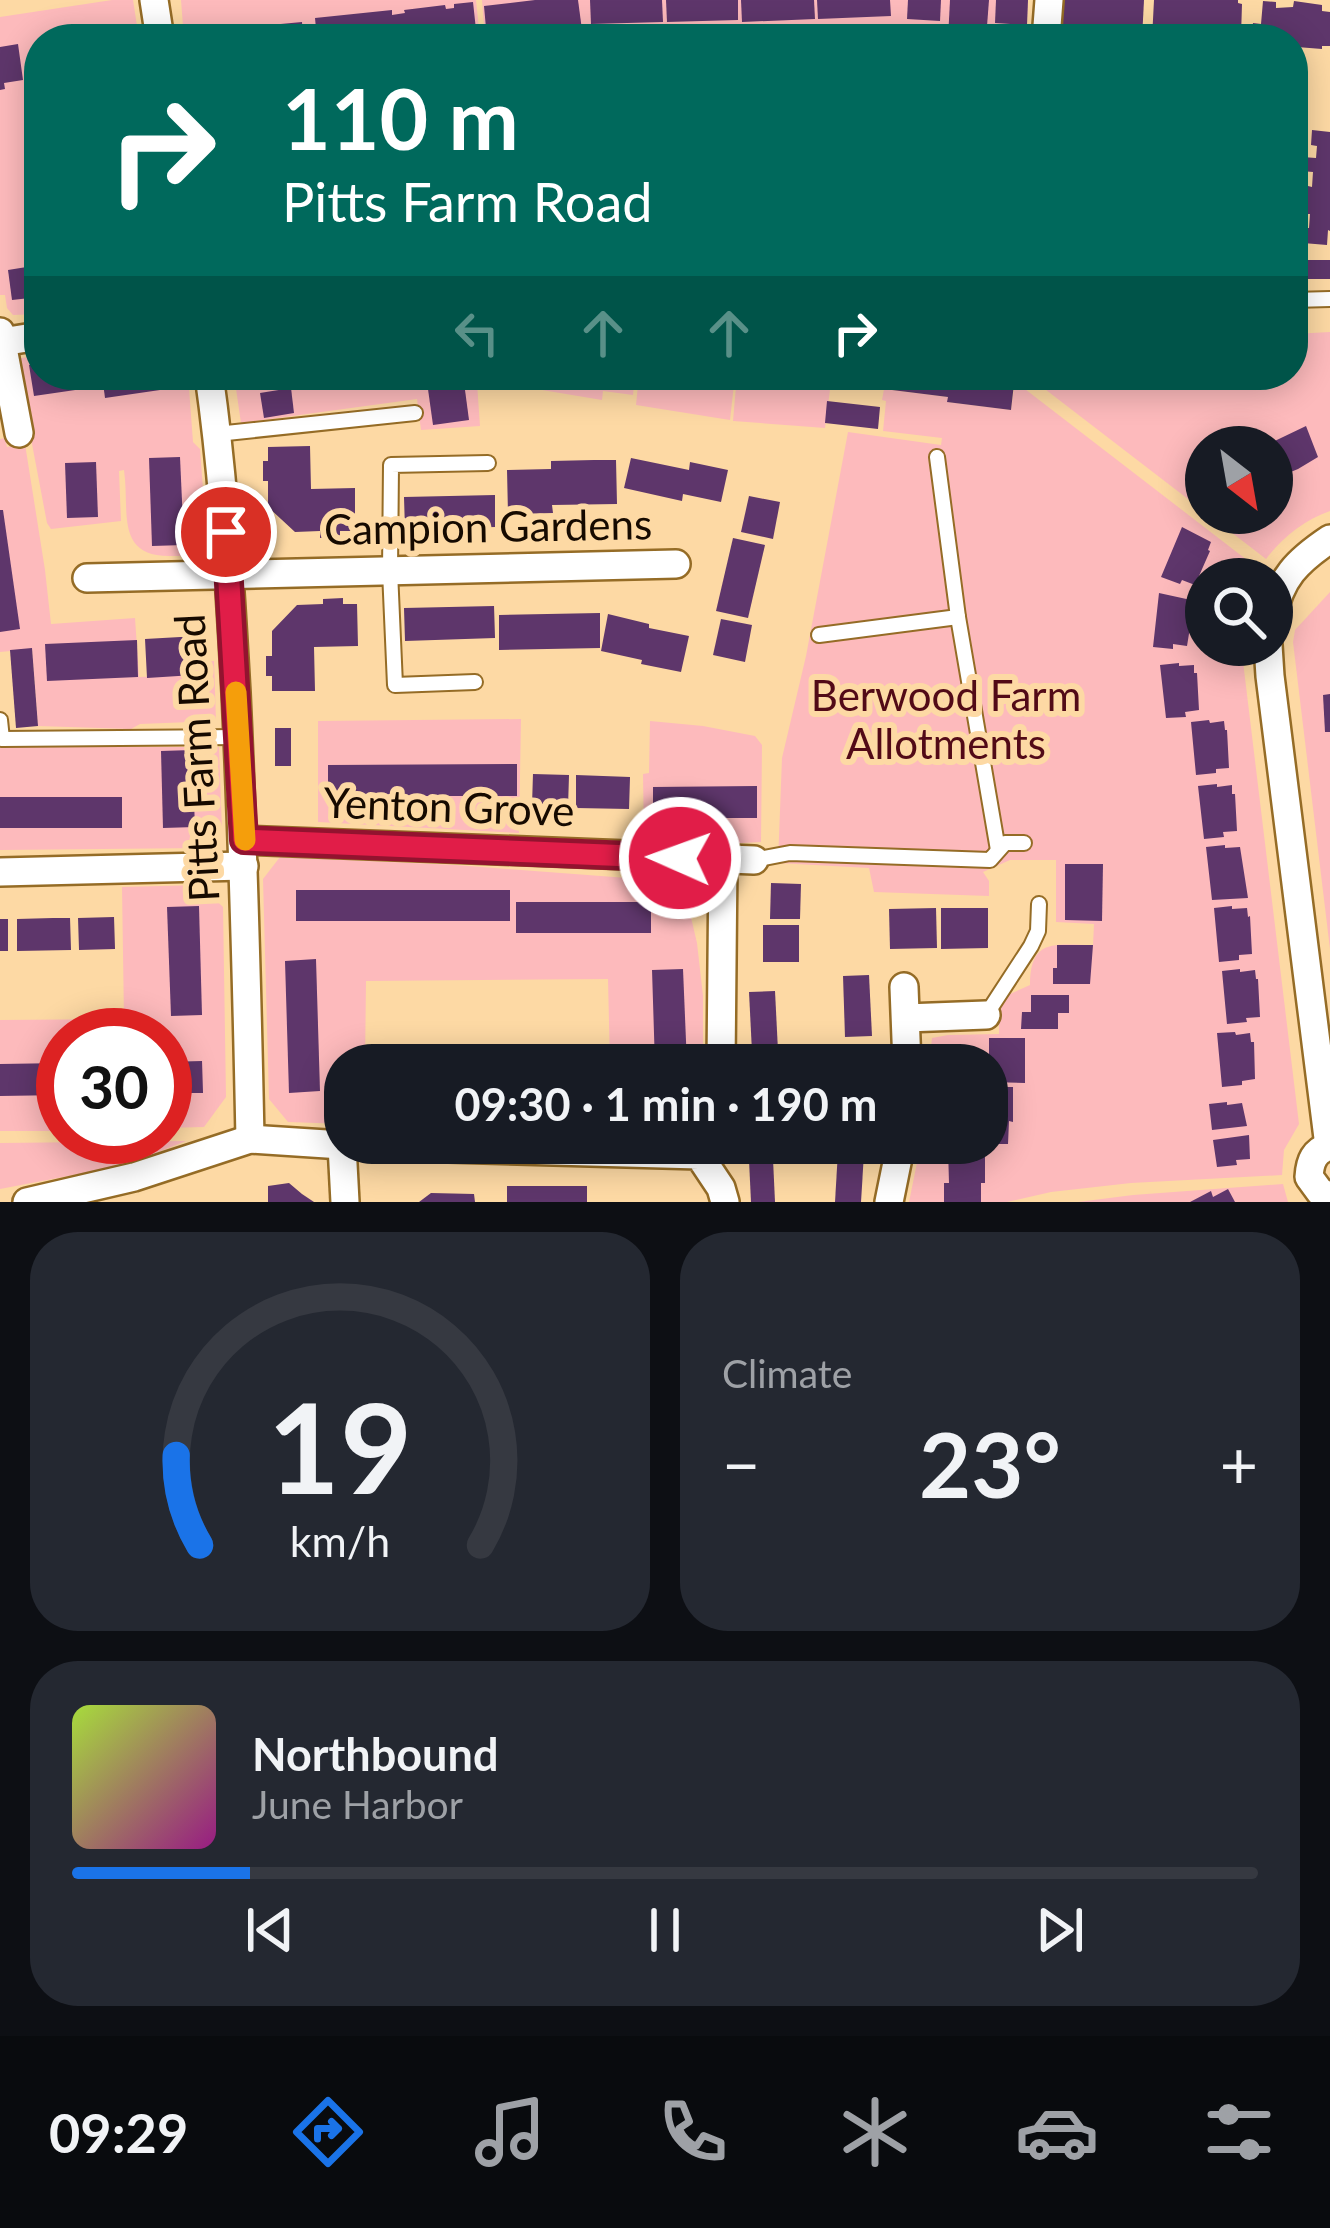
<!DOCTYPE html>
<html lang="en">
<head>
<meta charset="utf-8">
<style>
	:root { --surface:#171b24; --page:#242831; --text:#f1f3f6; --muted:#9ea1a6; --line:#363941; --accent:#1a73e8 }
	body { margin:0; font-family:Lato,sans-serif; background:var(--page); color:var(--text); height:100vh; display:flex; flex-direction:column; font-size:45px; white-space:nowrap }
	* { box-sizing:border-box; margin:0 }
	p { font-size:39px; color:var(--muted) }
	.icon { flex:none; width:66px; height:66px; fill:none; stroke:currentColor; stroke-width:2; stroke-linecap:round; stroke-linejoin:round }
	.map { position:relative; height:1202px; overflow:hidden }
	.sheet { display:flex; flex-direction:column; gap:30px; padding:30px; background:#0d0f14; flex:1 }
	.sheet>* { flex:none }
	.top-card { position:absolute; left:24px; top:24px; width:1284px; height:366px; border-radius:48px; box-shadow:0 6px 30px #0003; background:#00695c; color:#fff; overflow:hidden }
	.needle { width:78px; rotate:149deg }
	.tools { position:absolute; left:1185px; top:426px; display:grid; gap:24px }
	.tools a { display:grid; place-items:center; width:108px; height:108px; border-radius:50%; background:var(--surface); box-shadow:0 6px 30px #0003; font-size:60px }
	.speed { position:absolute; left:36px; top:1008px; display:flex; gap:24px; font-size:60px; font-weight:700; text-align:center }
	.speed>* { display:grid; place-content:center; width:156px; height:156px; border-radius:50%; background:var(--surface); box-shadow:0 6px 30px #0003; line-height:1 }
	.speed .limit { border:18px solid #d22; background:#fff; color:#111 }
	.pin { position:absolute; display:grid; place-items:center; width:102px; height:102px; color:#fff; margin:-51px; border:6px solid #fff; border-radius:50%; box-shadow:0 3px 12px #0007 }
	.me { position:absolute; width:132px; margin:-66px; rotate:272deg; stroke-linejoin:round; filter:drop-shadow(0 0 9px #0008) }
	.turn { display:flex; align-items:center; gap:42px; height:252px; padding:0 60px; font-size:54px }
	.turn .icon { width:156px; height:156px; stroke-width:2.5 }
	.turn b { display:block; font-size:84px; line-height:102px }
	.lanes { display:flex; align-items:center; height:114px; padding:0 60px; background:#0003; justify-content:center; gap:60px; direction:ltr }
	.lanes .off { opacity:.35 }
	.big { font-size:90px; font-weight:700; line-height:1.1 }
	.sheet .tile { flex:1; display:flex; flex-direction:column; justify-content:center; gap:18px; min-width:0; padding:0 42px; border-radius:48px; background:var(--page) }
	.sheet .dial { align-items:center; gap:0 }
	.dial svg { height:312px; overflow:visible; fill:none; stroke:var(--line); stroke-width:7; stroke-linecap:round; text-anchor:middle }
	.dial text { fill:var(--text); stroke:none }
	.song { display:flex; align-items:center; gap:36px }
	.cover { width:144px; height:144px; border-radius:18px; background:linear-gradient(135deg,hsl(80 70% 55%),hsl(310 70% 35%)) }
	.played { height:12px; border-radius:6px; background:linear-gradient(90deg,var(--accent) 15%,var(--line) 15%) }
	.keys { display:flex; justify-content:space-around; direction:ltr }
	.heat { display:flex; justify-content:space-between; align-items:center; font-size:66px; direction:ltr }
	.sheet .tiles { flex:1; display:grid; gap:30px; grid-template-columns:1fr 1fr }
	.tile:last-child { grid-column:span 2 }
	.trip { position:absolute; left:324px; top:1044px; width:684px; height:120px; border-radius:48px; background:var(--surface); box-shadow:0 6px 30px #0003; font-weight:700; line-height:120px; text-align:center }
	.menu { display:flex; height:192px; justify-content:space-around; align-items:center; background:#090b0e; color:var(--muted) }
	.menu .icon { width:84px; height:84px }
	.menu .on { color:var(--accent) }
	.menu b { font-size:54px; color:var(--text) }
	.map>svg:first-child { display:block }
	.green { fill:#fdbabc; fill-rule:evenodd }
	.building { fill:#5e366b }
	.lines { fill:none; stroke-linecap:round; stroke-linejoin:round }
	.lane-casing { stroke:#956c26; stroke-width:18 }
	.street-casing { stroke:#956c26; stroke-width:32 }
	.lane { stroke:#fff; stroke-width:14 }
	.street { stroke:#fff; stroke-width:27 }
	.route-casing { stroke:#92132f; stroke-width:30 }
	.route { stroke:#e11d48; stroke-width:21 }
	.slow { stroke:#f59e0b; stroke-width:21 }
	.labels { text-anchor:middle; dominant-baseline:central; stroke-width:12; stroke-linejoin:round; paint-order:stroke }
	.street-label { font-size:42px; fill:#160a00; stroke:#fdd9a4 }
	.park-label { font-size:42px; fill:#520a17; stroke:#fdd9a4 }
</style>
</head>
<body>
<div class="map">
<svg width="1330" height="1202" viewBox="0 0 1330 1202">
	<rect width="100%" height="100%" fill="#fdd9a4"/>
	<!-- green -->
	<g class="green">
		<path d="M112 0H133L139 39H39V314L13 315 7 308 5 295H0V17Z"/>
		<path d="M181 0H476L480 39H184Z"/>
		<path d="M482 0H1028L1026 39H485Z"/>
		<path d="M1330 332V511C1304 520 1282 538 1266 559L1037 383 1033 377 1293 375V334ZM1206 447H1272V513H1206Z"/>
		<path d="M39 356V375H188L193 442 200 449 207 542C198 555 188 556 173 556 114 558 130 511 124 470L119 471 121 521 51 529 47 523 18 370 21 358Z"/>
		<path d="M234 375H635L633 395 603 391 602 400 542 390 519 383H477L480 426 421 430 417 399 241 423Z"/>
		<path d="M639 375H735L730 420 636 405Z"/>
		<path d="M737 375H772L831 382 825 428 733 421Z"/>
		<path d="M1016 375 1021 386 1260 570 1255 579H1206V645H1241L1299 1124 1284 1150 1282 1175 1131 1183 1051 1192 1007 1202H909L921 1143H987V1065H929L932 1038 948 1035 999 1034V999L1030 985C1030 937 1056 945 1093 945L1094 924 1056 922V860H1010L983 872 989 881V896L874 892 869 868 778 863 782 758 806 656 848 432 941 445 942 438 883 431 886 401 882 400 884 389 948 397V402L1011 410Z"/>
		<path d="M5 438 7 447 25 444 45 570 51 624 135 618 139 677 193 675V663L214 661 216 721 140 724 131 729 38 726 32 649 0 652V439Z"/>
		<path d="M1330 592V949L1293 642 1295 630Z"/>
		<path d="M521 719 519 833 318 822V721Z"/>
		<path d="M650 721 703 726 755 736 762 745 761 842 704 845 644 841 643 774 649 773Z"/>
		<path d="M0 747H219L222 830 204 848 0 850Z"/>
		<path d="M280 857 455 865 667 881 682 889 686 896 697 943 703 996V1065H610L608 979 366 981 365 1065H345V1124L288 1122 269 1099 263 879Z"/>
		<path d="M200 885 223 907 226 1097 204 1127 165 1128V1035H63V1131H0V1020L124 1019 122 887Z"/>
		<path d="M186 1141 126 1165 0 1189V1143Z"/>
		<path d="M1283 1184 1288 1202H1078L1133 1195Z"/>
	</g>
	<!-- building -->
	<g class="building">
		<path d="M535 0H578L582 30 487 39 484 6Z"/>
		<path d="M590 0H662L663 22 591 24Z"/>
		<path d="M666 0H738V20L667 22Z"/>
		<path d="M741 0H814L815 19 742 22Z"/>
		<path d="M817 0H890L891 16 818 19Z"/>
		<path d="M908 0H941L940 21 907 19Z"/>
		<path d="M950 0H989L986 39H948Z"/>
		<path d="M996 0H1028L1027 25 995 23Z"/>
		<path d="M1062 0H1144L1142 39 1060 35Z"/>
		<path d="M1154 0H1238V3L1242 4 1241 36 1152 39Z"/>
		<path d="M1263 1 1276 2V8L1293 7 1294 1 1322 5V11L1330 12V46H1322V49L1297 47 1293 39H1251L1253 23 1261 24Z"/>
		<path d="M473 2 477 39H317L315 18 392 10V15L405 13 404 10 445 5 446 9 454 8V4Z"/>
		<path d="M302 22 303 39H249L248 27Z"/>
		<path d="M236 29 237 39H208V31Z"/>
		<path d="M18 44 23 80 4 83 5 89 0 90V47Z"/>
		<path d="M1312 130 1330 132V231L1328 230 1327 245 1303 243 1304 228H1309L1310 214H1298L1299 199H1307L1308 186 1312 187 1313 172 1301 171 1302 157 1316 158 1317 146 1311 145Z"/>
		<rect x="1293" y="260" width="37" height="19"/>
		<path d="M39 265V297L12 300 8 270Z"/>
		<path d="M39 364V375H87L89 388 34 396 29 365Z"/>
		<path d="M102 375H158L160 390 105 398Z"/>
		<path d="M256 375H288L289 382 258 387Z"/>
		<path d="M426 375H463L469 420 433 425Z"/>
		<path d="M886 375H1015L1011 410 947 402 948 397 884 389Z"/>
		<path d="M291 388 294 413 264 418 260 393Z"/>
		<path d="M827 401 880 407 878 429 825 423Z"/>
		<path d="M1306 426 1318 457 1298 469 1276 478 1272 469V447H1262Z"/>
		<path d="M310 446 311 489 355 488V531H340V537L320 538V531L295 532 268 507V481H263V461H268V447Z"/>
		<path d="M180 457 184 545 152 546 149 458Z"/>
		<path d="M631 458 689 470 690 462 728 470 721 502 683 494 682 501 624 488Z"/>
		<path d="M594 460H616L617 504 552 505 553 513 508 514 507 470 551 469V461Z"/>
		<path d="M96 462 98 517 67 518 65 463Z"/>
		<path d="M495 495V527L405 530 404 497Z"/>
		<path d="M749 496 780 502 773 539 741 532Z"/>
		<path d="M0 510H3L20 629 0 632Z"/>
		<path d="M1182 527 1211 542 1208 550 1210 551 1195 585 1182 580 1180 584 1161 577Z"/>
		<path d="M733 538 765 545 748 618 716 611Z"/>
		<path d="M1159 593 1191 600 1190 609H1193L1187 646 1173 644V649L1153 647Z"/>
		<path d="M343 598V604H357L358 646 314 647 315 691H272V676H266V656H272V631L297 605 323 604V599Z"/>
		<path d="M494 606 495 638 405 641 404 608Z"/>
		<path d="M600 613V648L499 650V615Z"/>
		<path d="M608 614 649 624V628L689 636 681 672 641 664 642 660 601 651Z"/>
		<path d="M721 619 752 625 745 662 713 655Z"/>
		<path d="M198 636 199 653H193L194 675 147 678 145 639Z"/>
		<path d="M137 640 138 677 47 681 45 644Z"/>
		<path d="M32 648 38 726 16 728 10 650Z"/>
		<path d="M1179 663V666L1194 665V673H1197L1199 710 1185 712 1186 717 1166 718 1160 665Z"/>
		<path d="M1330 694V732H1325L1323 695Z"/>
		<path d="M1209 720 1210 723 1224 721 1225 730H1227L1229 768 1216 769V773L1196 775 1191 722Z"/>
		<rect x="275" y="728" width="16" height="38"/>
		<path d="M192 750 195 827 163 828 161 751Z"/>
		<path d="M517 764V796H328V765Z"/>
		<path d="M533 774 569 775 568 807 532 805Z"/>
		<path d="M576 775 630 777 629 809 576 808Z"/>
		<path d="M1217 784V787L1232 785V794H1235L1237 831 1223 832 1224 837 1204 839 1198 786Z"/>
		<path d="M757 786V818H653V787Z"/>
		<rect x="0" y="797" width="122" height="31"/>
		<path d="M1225 845V848L1240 847 1248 898 1212 900 1206 847Z"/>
		<path d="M1065 864H1103L1102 921 1065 920Z"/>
		<path d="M771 883 801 884 800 919H770Z"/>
		<rect x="296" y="890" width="214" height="31"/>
		<rect x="516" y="902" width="135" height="31"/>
		<path d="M199 906 202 1015 171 1016 167 907Z"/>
		<path d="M1232 906V909L1247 908 1248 917 1250 916 1252 954 1239 955V960L1219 962 1214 908Z"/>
		<path d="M936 908 937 948 890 949 889 909Z"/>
		<path d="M941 908H988V948L941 949Z"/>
		<path d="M114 917 115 949 79 950 78 918Z"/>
		<path d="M53 918H70L71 950 17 951V919Z"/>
		<rect x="0" y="919" width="8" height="32"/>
		<rect x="763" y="925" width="36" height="37"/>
		<path d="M1057 945H1093L1090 984H1053V968H1057Z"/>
		<path d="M316 959 320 1091 289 1093 285 961Z"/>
		<path d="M683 969 687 1065H655L652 970Z"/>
		<path d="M1240 969V972L1255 970 1256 979H1258L1260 1017 1246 1018 1247 1022 1227 1024 1222 971Z"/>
		<path d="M869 975 872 1036 845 1037 843 976Z"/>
		<path d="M775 991 778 1051 752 1052 749 992Z"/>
		<path d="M1031 995H1069V1013H1058V1029H1021L1022 1012H1031Z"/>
		<path d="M1235 1032 1236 1035 1250 1033 1251 1042H1254L1255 1079 1242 1081V1085L1222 1087 1217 1033Z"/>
		<path d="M989 1038H1025V1083L989 1082Z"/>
		<path d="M202 1061 203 1093H165V1062Z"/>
		<path d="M63 1063V1095L0 1096V1064Z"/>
		<path d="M987 1087H1013V1122L1009 1121 1008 1144H987Z"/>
		<path d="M1227 1102V1105L1242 1103 1247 1126 1212 1130 1209 1104Z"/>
		<path d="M1249 1135 1250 1159 1236 1160 1237 1165 1217 1167 1213 1140Z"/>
		<path d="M948 1148H985V1183H981V1202H944V1183H949Z"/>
		<path d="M838 1151 864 1153 861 1202H835Z"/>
		<path d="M773 1159 775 1202H751L749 1160Z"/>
		<path d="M289 1183 302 1194 314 1202H268V1186Z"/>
		<rect x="507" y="1186" width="80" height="16"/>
		<path d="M1228 1189 1235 1202H1190L1211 1191 1213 1197Z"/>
		<path d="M431 1193 474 1194 475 1202H419Z"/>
	</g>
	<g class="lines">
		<!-- lane casing -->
		<g class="lane-casing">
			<g id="lane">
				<path d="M1293 300 1330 299"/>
				<path d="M217 434 415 413"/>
				<path d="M937 457 958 617 998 850"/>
				<path d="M819 635 958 617"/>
				<path d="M475 682 395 685 390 571 391 465 488 463"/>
				<path d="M0 720 2 739 238 737"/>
				<path d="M754 860 790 853 990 860 1005 843H1024"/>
				<path d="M986 1015 1031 946 1038 931 1039 904"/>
			</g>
		</g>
		<!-- street casing -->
		<g class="street-casing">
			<g id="street">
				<path d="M154 0 160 39"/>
				<path d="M1046 39 1049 0"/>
				<path d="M0 332 19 433"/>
				<path d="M2 342 39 336"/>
				<path d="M209 375C224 481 230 586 236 693 243 842 247 990 250 1139"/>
				<path d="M87 578 676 564"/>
				<path d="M1272 618C1280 578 1297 561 1330 539"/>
				<path d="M1268 645 1270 676 1329 1146"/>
				<path d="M244 840 754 860"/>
				<path d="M0 872 244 866"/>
				<path d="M904 987 907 1065"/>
				<path d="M906 1018 986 1015"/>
				<path d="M721 1065 723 860"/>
				<path d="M342 1145 345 1202"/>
				<path d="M1330 1146C1314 1151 1310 1161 1309 1177L1320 1192 1330 1196"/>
				<path d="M27 1202 134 1177 250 1139 342 1145 699 1155 721 1188 725 1202"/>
				<path d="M889 1202 901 1143"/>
			</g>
		</g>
		<!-- lane -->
		<use href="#lane" class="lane"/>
		<!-- street -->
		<use href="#street" class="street"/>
	</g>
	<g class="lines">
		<!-- route casing -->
		<g class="route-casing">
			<path id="route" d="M226 532 244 840 680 858"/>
		</g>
		<!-- route -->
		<use href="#route" class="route"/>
		<!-- slow -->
		<path class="slow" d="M236 692 245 840"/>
	</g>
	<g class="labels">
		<!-- street labels -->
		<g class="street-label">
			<text transform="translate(488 526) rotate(-1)">Campion Gardens</text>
			<text transform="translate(196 758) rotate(-93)">Pitts Farm Road</text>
			<text transform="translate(449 806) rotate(2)">Yenton Grove</text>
		</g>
		<!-- park labels -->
		<g class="park-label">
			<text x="946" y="695">Berwood Farm<tspan x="946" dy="48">Allotments</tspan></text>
		</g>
	</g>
</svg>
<div class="tools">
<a><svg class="needle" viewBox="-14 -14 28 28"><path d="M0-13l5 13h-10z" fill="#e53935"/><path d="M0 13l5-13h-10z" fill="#9ea1a6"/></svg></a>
<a><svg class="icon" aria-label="search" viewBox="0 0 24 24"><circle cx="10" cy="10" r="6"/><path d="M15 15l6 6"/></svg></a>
</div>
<div class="speed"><div class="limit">30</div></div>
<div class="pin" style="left:226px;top:532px;background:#d93025"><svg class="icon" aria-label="arrive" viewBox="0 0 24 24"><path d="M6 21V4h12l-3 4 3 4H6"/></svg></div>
<svg class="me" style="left:680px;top:858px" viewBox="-20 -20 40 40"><circle r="17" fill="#e11d48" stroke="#fff" stroke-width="3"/><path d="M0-11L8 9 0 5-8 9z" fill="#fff"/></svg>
<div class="trip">09:30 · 1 min · 190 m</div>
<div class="top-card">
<div class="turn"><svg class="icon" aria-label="right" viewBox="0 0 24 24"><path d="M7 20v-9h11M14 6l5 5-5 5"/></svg><div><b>110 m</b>Pitts Farm Road</div></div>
<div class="lanes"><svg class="icon off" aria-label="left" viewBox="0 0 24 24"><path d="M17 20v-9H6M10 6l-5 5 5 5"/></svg><svg class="icon off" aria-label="ahead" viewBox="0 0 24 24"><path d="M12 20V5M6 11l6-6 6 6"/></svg><svg class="icon off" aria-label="ahead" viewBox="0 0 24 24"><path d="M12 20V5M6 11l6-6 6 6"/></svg><svg class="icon" aria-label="right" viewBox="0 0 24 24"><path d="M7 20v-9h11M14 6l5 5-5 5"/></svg></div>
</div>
</div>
<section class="sheet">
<div class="tiles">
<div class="tile dial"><svg viewBox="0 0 100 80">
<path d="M14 69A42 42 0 1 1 86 69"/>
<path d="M14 69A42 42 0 0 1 8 46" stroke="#1a73e8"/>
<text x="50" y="56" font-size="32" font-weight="700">19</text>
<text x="50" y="72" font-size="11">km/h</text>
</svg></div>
<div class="tile"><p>Climate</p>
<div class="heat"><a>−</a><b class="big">23°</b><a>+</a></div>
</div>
<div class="tile">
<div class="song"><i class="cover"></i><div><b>Northbound</b><p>June Harbor</p></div></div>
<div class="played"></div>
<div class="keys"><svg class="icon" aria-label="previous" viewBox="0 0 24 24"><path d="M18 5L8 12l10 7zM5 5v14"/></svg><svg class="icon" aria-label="pause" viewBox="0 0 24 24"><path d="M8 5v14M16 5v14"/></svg><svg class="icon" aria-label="next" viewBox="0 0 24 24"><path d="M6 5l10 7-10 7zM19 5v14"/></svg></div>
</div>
</div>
</section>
<nav class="menu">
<b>09:29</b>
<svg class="icon on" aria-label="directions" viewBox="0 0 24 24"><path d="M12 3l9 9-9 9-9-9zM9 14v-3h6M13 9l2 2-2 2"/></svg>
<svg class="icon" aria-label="music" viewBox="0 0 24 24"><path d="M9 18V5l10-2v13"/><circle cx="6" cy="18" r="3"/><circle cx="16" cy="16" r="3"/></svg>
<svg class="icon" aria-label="phone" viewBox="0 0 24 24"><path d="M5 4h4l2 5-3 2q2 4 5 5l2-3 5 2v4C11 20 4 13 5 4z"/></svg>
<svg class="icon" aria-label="climate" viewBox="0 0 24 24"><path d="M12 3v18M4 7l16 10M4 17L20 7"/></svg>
<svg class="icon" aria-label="car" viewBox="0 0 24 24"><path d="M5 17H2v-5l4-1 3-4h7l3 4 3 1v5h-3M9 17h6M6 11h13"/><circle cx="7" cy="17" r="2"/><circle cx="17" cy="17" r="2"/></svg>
<svg class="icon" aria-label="filters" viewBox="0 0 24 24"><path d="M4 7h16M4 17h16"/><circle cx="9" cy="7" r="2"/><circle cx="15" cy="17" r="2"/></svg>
</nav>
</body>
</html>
